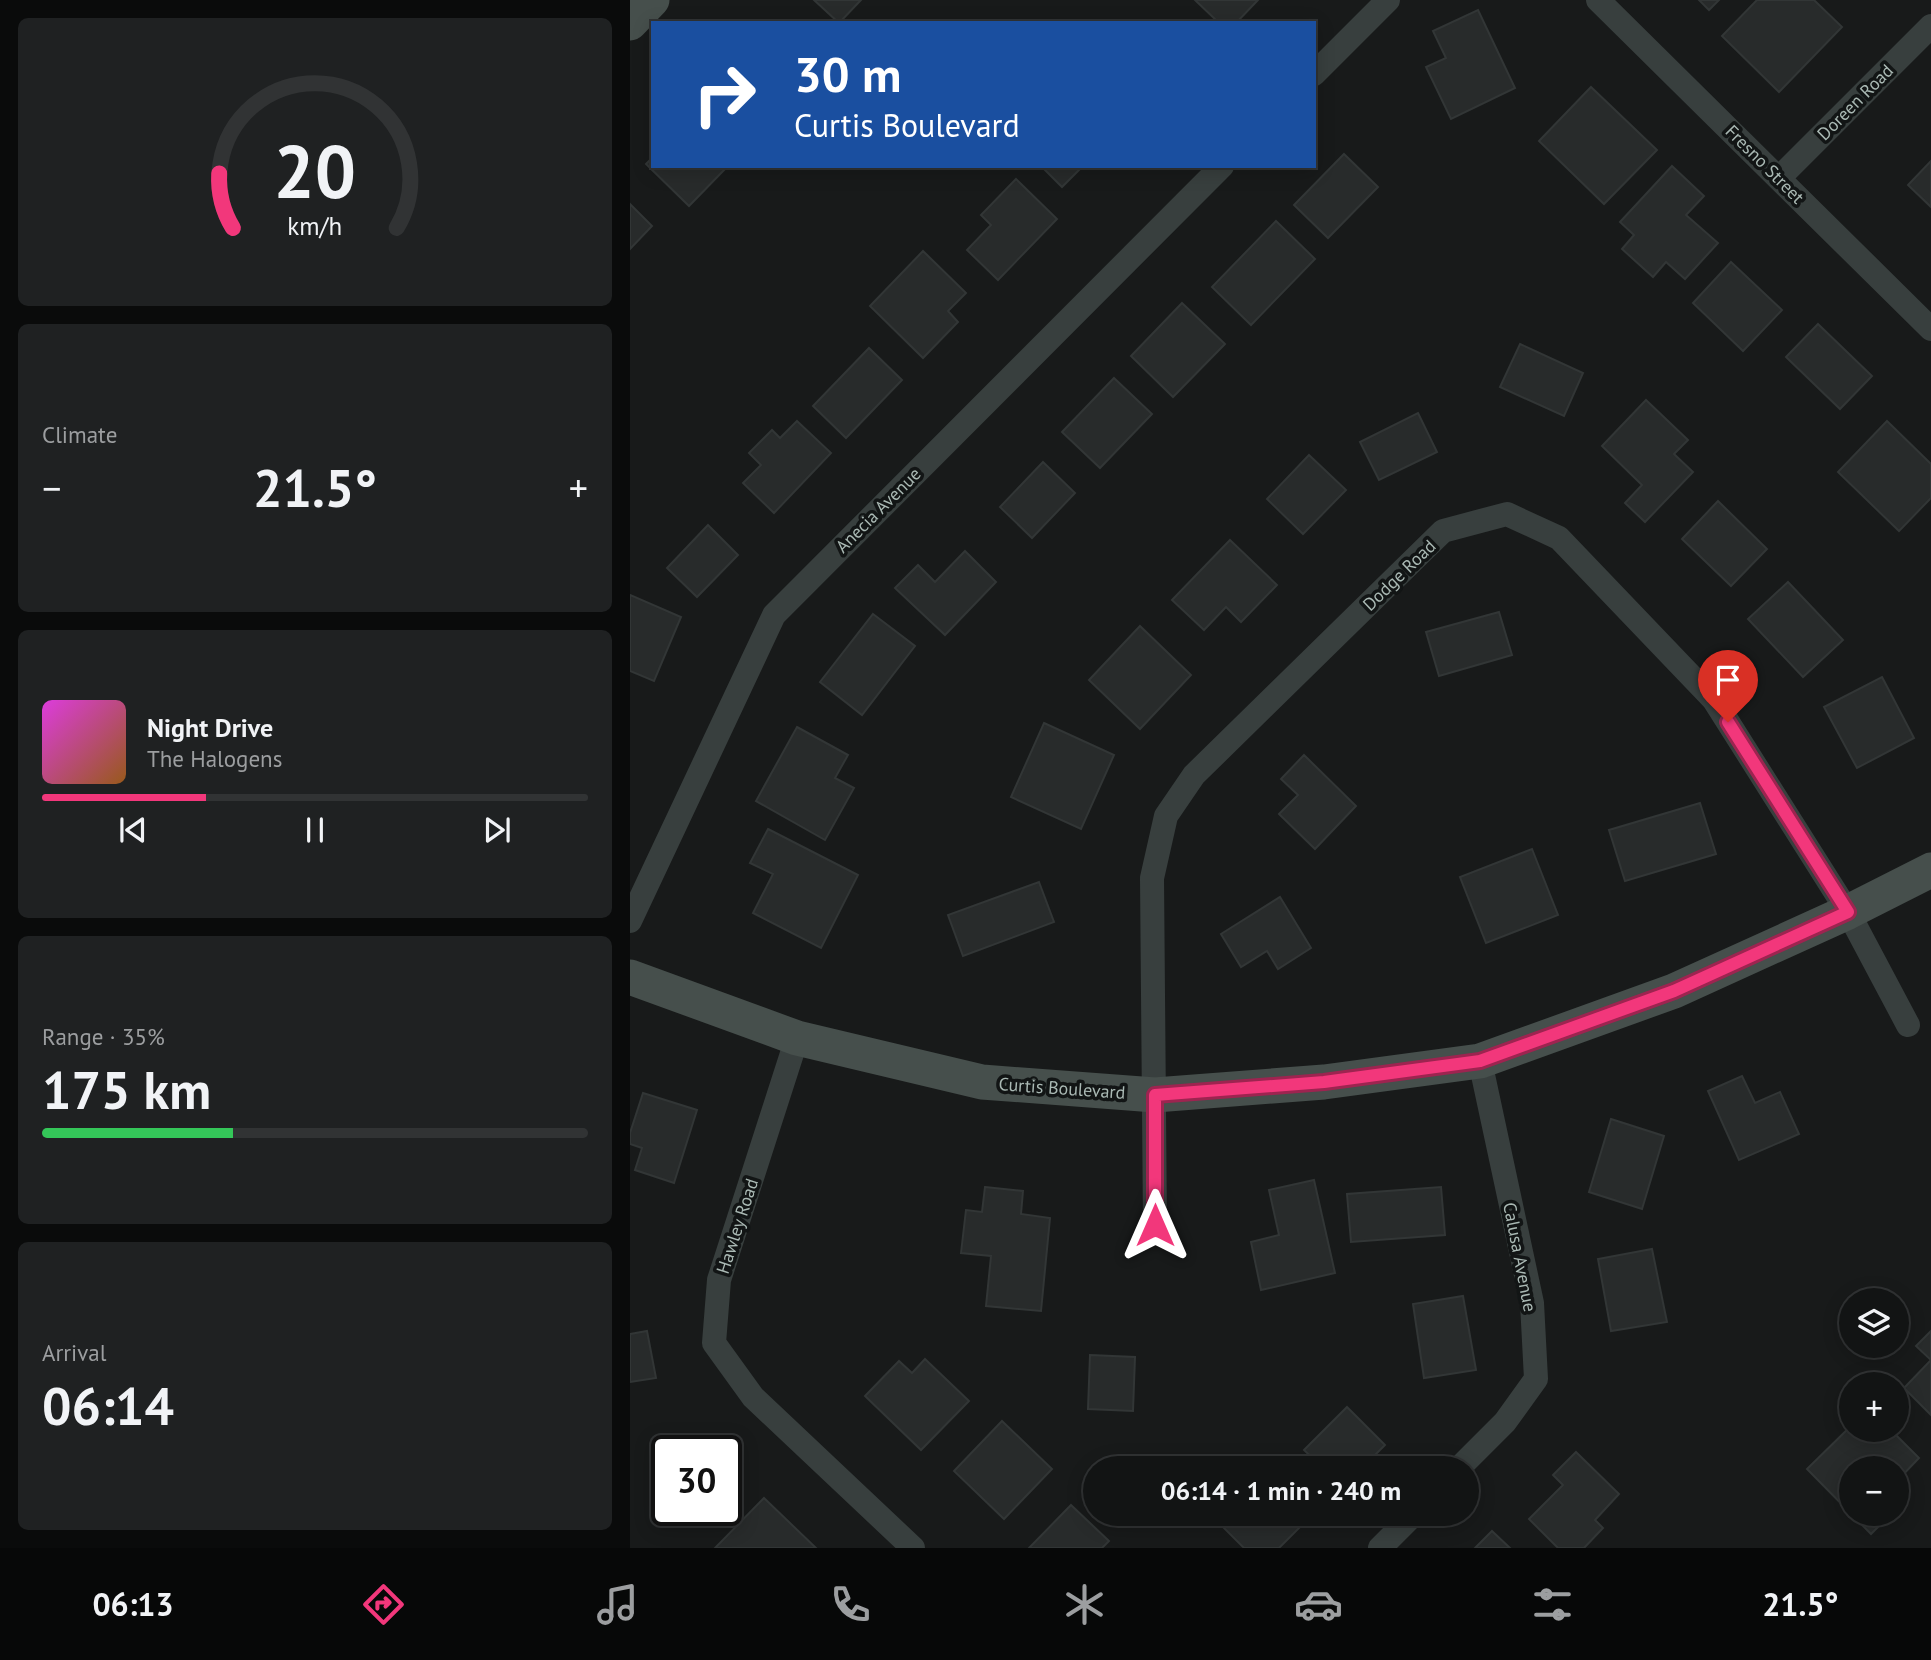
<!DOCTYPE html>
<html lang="en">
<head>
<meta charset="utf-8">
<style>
	:root { --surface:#121414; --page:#1f2122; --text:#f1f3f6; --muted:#9c9ea0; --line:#313334; --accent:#f2377b }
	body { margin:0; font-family:"PT Sans",sans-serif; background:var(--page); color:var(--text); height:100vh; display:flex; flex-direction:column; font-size:26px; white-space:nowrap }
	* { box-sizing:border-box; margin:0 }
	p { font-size:23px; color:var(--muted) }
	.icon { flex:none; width:38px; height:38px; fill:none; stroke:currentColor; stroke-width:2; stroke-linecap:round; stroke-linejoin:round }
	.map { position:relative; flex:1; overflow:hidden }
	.side { display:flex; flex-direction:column; gap:18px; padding:18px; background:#0a0b0b; width:630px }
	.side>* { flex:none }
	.banner { position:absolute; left:21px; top:21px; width:665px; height:147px; border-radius:0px; box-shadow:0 4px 18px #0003,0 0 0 2px var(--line); background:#1a4fa0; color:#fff; overflow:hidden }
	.fabs { position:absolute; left:1209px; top:1288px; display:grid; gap:14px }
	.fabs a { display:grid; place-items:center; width:70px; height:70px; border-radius:50%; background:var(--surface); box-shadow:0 4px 18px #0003,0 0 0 2px var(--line); font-size:35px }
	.speed { position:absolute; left:21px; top:1435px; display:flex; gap:14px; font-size:35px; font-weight:700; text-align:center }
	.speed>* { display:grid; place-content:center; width:91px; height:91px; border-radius:50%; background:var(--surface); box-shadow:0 4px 18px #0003,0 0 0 2px var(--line); line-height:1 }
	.speed .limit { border:4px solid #111; border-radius:10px; background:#fff; color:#111 }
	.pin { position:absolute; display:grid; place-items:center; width:60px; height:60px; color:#fff; margin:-72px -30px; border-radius:50% 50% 50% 0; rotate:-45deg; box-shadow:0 0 7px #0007 }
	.pin .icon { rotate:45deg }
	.me { position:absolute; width:77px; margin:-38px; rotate:0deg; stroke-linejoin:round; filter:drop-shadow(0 0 5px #0008) }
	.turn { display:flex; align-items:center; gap:24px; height:147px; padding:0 28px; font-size:32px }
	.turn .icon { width:91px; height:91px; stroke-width:2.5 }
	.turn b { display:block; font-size:49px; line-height:60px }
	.big { font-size:52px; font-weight:700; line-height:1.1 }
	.side .widget { flex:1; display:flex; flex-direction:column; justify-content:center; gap:10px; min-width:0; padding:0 24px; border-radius:10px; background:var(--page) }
	.side .dial { align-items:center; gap:0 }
	.dial svg { height:182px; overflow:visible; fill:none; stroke:var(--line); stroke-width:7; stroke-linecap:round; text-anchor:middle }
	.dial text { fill:var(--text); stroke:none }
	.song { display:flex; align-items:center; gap:21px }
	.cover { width:84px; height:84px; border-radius:10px; background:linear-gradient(135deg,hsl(300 70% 55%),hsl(30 70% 35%)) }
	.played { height:7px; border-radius:4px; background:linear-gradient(90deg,var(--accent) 30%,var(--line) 30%) }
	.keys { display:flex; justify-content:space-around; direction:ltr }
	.heat { display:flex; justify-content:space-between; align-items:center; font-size:38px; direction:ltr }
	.charge { height:10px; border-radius:5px; background:linear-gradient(90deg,#34c759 35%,var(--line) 0) }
	.trip { position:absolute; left:453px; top:1456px; width:396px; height:70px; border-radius:35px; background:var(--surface); box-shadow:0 4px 18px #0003,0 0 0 2px var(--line); font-weight:700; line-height:70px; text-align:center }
	.tabs { display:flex; height:112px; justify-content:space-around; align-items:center; background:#070808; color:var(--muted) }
	.tabs .icon { width:49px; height:49px }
	.tabs .active { color:var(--accent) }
	.tabs b { font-size:32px; color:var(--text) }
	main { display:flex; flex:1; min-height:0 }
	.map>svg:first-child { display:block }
	.building { fill:#282b2b; stroke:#323636; stroke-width:2 }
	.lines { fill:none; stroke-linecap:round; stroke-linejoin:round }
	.street { stroke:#383f3e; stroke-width:24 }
	.secondary { stroke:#464f4c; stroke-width:35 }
	.route-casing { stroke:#9d2450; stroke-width:18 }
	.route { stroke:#f2377b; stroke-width:12 }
	.labels { text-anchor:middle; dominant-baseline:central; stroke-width:7; stroke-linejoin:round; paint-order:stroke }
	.street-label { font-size:18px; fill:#aab9b4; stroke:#121515 }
</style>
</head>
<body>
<main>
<section class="side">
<div class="widget dial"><svg viewBox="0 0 100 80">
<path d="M14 69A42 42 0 1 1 86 69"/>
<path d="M14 69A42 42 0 0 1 8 45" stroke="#f2377b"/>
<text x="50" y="56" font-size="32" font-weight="700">20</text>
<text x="50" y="72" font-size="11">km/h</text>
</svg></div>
<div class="widget"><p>Climate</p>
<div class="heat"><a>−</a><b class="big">21.5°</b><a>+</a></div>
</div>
<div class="widget">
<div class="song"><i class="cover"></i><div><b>Night Drive</b><p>The Halogens</p></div></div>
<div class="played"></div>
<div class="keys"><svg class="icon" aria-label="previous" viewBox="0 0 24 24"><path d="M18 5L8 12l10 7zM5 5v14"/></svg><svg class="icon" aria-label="pause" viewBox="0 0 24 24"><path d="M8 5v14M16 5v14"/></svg><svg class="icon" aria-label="next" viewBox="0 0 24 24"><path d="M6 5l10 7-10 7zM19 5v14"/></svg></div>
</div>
<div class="widget"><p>Range · 35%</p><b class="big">175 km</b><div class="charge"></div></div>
<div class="widget"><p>Arrival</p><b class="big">06:14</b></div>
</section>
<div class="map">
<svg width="1301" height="1548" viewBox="0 0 1301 1548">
	<rect width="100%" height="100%" fill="#181a1a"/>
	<!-- building -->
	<g class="building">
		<path d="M184 0H231L209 23Z"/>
		<path d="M565 0H628L606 23H589Z"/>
		<path d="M1069 0H1089L1079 10Z"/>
		<path d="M1127 0H1184L1212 27 1149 92 1092 36Z"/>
		<path d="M848 10 885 88 821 119 796 67 816 58 803 31Z"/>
		<path d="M961 87 1027 150 974 204 909 141Z"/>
		<path d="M714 154 748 187 698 238 664 205Z"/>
		<path d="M23 157V166H98L59 206 16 164Z"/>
		<path d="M1301 161V207L1278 185Z"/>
		<path d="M411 166H453L432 187Z"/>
		<path d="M1042 166 1074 196 1056 215 1088 243 1055 279 1036 262 1023 277 992 249 1004 235 990 222Z"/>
		<path d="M386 179 427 219 368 280 337 250 361 225 351 215Z"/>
		<path d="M0 204 22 226 0 249Z"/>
		<path d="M646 221 685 259 621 325 582 287Z"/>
		<path d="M293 251 336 293 318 311 328 322 293 358 240 306Z"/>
		<path d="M1101 262 1152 310 1113 351 1063 303Z"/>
		<path d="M552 303 595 344 543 397 501 356Z"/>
		<path d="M1188 324 1242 376 1210 409 1156 357Z"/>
		<path d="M890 344 953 373 934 416 870 387Z"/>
		<path d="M239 348 272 380 216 438 183 406Z"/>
		<path d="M484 378 522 414 470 468 432 432Z"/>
		<path d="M1016 400 1058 440 1044 454 1063 472 1015 522 995 503 1012 485 972 446Z"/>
		<path d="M788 413 807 452 749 480 730 442Z"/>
		<path d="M167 421 201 453 144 513 113 483 131 465 119 453 142 430 150 438Z"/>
		<path d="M1257 421 1301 464V498L1269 531 1208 472Z"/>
		<path d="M679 455 716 490 673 534 637 499Z"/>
		<path d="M413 462 445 493 402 538 370 507Z"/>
		<path d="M1088 501 1137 549 1101 586 1052 539Z"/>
		<path d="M78 525 108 555 67 597 37 568Z"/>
		<path d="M600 540 647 585 611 622 596 607 574 630 542 600Z"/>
		<path d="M335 551 366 582 315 635 265 588 288 565 305 582Z"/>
		<path d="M1158 582 1213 640 1173 677 1118 619Z"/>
		<path d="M0 595 51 617 24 681 0 671Z"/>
		<path d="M869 612 882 655 809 676 796 632Z"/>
		<path d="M243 614 285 646 232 715 190 682Z"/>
		<path d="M510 626 561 675 510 729 459 680Z"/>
		<path d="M1252 677 1284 738 1227 768 1194 707Z"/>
		<path d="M414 723 484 755 451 829 381 797Z"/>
		<path d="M167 727 218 755 205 778 224 788 195 840 126 801Z"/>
		<path d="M674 755 726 806 685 849 649 814 668 795 651 779Z"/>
		<path d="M1070 803 1086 854 995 881 979 830Z"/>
		<path d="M138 829 228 875 191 948 123 913 143 874 120 863Z"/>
		<path d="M902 849 928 915 856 943 830 877Z"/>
		<path d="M409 882 424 922 333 956 318 915Z"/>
		<path d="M650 897 681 948 648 969 637 951 611 967 591 934Z"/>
		<path d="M1112 1076 1125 1103 1150 1092 1169 1134 1109 1160 1078 1091Z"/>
		<path d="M13 1093 67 1110 44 1183 5 1170 12 1148 0 1144V1133Z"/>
		<path d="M981 1119 1034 1136 1012 1209 959 1192Z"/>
		<path d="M684 1180 705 1273 631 1290 621 1242 649 1235 639 1190Z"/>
		<path d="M355 1187 393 1191 391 1214 420 1218 411 1311 356 1306 361 1256 331 1253 336 1210 352 1212Z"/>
		<path d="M811 1187 815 1235 721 1242 717 1194Z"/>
		<path d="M1022 1249 1037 1322 981 1331 968 1259Z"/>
		<path d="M833 1296 846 1370 794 1378 783 1304Z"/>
		<path d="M17 1331 26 1378 0 1382V1334Z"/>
		<path d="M1301 1331V1415L1274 1388 1301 1360 1286 1346Z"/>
		<path d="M460 1355 505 1357 503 1411 458 1409Z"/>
		<path d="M295 1359 339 1401 291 1450 235 1396 269 1361 282 1373Z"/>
		<path d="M717 1407 755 1445 732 1468H693L674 1450Z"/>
		<path d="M372 1421 422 1469 374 1519 324 1471Z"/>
		<path d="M1222 1425V1430H1231L1237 1435 1242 1430H1261L1289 1458 1267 1481V1468H1222V1514H1261L1241 1534 1177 1469Z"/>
		<path d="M946 1452 989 1494 965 1520 973 1528 954 1548H928L899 1519 933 1485 923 1475Z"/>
		<path d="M134 1498 186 1548H85Z"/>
		<path d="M441 1505 479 1541 472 1548H399Z"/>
		<path d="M596 1514H683L649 1548H614L588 1522Z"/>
		<path d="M862 1531 880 1548H845Z"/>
	</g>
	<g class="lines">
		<!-- street -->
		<g class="street">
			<path d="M968 0 1301 329"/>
			<path d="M684 74 758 0"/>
			<path d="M1149 178 1301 26"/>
			<path d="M0 921 144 615 592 166"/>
			<path d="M167 1038 89 1280 84 1343 123 1397 283 1548"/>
			<path d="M525 1225 522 878 536 816 564 775 813 531 877 514 929 538 1084 700 1218 912 1278 1025"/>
			<path d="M829 1468 875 1422 906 1379 902 1303 850 1061"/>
			<path d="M750 1548 784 1514"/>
		</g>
		<!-- secondary -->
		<g class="secondary">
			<path d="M0 23 22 0"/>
			<path d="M0 977 167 1038 352 1082 525 1095 694 1082 850 1061 1044 991 1218 912 1301 870"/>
		</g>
	</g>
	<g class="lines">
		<!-- route casing -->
		<g class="route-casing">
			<path id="route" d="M525 1225V1095L694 1082 850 1061 1044 991 1218 912 1098 722"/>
		</g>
		<!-- route -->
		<use href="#route" class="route"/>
	</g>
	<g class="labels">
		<!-- street labels -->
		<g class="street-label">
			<text transform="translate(1225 102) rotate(-45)">Doreen Road</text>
			<text transform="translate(1135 164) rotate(45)">Fresno Street</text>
			<text transform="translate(248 510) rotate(-45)">Anecia Avenue</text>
			<text transform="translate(769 575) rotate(-44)">Dodge Road</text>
			<text transform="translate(432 1088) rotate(4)">Curtis Boulevard</text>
			<text transform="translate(107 1226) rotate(-72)">Hawley Road</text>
			<text transform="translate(890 1257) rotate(79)">Calusa Avenue</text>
		</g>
	</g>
</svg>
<div class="fabs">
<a><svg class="icon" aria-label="layers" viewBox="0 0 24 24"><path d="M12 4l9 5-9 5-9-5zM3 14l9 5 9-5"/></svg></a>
<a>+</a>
<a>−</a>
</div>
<div class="speed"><div class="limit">30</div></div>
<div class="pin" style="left:1098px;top:722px;background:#d93025"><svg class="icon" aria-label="arrive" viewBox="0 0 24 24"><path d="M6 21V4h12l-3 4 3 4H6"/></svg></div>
<svg class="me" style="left:525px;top:1225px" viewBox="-20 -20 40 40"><path d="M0-17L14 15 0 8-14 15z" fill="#f2377b" stroke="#fff" stroke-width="4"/></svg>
<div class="trip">06:14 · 1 min · 240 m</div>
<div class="banner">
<div class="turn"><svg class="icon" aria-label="right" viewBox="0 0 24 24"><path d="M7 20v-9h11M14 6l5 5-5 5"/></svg><div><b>30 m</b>Curtis Boulevard</div></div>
</div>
</div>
</main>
<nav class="tabs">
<b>06:13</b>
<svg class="icon active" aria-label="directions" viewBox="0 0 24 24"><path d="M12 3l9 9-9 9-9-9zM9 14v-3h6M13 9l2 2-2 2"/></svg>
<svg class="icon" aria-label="music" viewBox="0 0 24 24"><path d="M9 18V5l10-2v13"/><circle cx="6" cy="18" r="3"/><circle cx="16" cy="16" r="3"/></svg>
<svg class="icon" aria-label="phone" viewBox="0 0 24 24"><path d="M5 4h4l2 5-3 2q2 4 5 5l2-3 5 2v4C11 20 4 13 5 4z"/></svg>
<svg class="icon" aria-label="climate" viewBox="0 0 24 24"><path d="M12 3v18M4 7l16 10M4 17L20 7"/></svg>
<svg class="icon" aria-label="car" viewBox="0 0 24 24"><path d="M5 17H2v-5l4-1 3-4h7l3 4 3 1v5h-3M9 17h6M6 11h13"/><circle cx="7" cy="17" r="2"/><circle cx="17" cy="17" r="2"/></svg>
<svg class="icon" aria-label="filters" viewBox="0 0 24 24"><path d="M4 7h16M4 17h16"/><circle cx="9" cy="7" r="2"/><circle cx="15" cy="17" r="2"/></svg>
<b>21.5°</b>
</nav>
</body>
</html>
